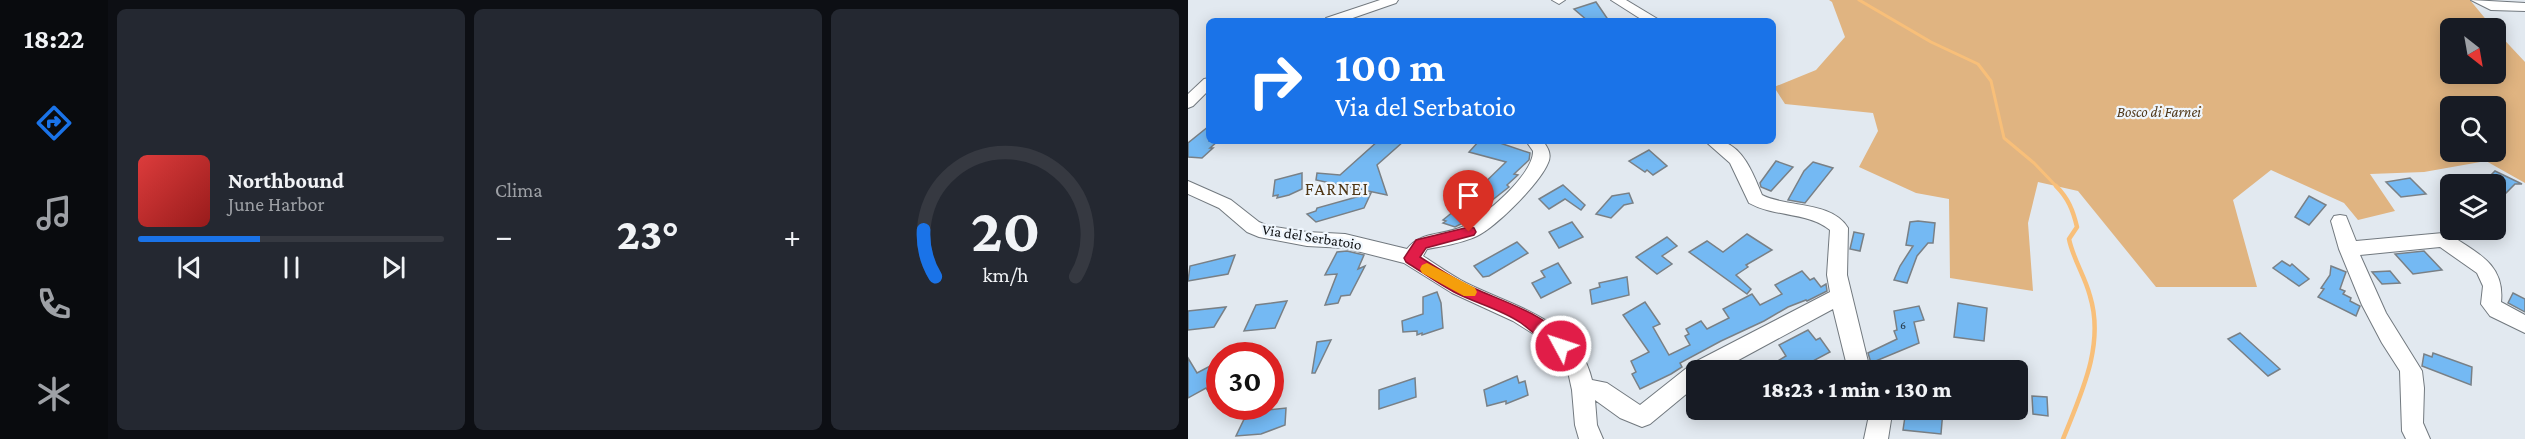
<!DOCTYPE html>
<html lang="it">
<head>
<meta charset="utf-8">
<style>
	:root { --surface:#171b24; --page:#242831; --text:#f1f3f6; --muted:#9ea1a6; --line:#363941; --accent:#1a73e8 }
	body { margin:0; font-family:"Crimson Pro",serif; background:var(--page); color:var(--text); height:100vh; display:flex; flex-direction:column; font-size:22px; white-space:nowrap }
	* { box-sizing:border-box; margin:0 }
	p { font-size:20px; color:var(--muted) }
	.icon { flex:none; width:33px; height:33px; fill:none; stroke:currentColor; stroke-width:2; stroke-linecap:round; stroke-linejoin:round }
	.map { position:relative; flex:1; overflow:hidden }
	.sheet { display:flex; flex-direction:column; gap:9px; padding:9px; background:#0d0f14; width:1080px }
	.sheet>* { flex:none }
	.banner { position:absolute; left:18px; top:18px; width:570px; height:126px; border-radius:9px; box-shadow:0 3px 15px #0003; background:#1a73e8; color:#fff; overflow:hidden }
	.needle { width:39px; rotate:149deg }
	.buttons { position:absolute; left:1252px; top:18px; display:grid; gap:12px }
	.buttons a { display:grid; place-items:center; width:66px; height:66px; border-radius:9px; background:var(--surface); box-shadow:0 3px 15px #0003; font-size:30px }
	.speed { position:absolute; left:18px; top:342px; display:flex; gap:12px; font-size:30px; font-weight:700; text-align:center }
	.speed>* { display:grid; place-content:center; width:78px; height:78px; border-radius:50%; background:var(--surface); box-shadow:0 3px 15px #0003; line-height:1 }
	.speed .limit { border:9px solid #d22; background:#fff; color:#111 }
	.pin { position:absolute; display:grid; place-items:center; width:51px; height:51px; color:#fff; margin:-62px -26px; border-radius:50% 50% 50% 0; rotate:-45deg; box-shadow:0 0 6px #0007 }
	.pin .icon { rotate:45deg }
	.me { position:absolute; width:66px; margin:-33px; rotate:310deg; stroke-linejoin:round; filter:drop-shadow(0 0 4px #0008) }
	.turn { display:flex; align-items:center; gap:21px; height:126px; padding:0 30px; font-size:27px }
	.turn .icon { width:78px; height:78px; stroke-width:2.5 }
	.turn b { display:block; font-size:42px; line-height:51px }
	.big { font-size:45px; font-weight:800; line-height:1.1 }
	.sheet .tile { flex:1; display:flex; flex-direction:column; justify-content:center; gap:9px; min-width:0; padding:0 21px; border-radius:9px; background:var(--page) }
	.sheet .dial { align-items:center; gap:0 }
	.dial svg { height:156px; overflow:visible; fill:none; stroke:var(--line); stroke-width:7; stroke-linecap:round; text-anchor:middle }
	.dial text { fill:var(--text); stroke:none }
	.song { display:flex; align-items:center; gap:18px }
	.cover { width:72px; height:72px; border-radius:9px; background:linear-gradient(135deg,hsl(0 70% 55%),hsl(0 70% 35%)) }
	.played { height:6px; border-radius:3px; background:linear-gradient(90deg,var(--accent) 40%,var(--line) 40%) }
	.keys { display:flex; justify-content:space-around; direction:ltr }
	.heat { display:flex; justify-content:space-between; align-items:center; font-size:33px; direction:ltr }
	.sheet .tiles { flex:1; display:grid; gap:9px; grid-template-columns:repeat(3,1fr) }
	.trip { position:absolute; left:498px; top:360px; width:342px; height:60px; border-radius:9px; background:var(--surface); box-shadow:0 3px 15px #0003; font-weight:800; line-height:60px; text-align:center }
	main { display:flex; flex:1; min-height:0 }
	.menu { display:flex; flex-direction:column; width:108px; justify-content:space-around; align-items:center; background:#090b0e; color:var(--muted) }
	.menu .icon { width:42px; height:42px }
	.menu .current { color:var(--accent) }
	.menu b { font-size:27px; color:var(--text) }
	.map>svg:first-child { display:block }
	.green { fill:#e0b481; fill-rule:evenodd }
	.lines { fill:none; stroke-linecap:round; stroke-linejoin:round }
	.stream-far1 { stroke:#f8bf79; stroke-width:3 }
	.stream { stroke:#f8bf79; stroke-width:4.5 }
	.building { fill:#74b9f3; stroke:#798086; stroke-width:1.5 }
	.minor-casing { stroke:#72797f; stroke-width:2 }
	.minor { fill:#fff; fill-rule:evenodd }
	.route { fill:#e11d48; stroke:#92132f; stroke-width:1.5 }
	.slow { fill:#f59e0b }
	.labels { text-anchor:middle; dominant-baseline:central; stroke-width:4.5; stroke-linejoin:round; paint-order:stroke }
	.number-label { font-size:12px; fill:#283b4b }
	.park-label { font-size:15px; font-style:italic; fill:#50381a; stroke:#eff6fd }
	.street-label { font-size:15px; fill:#0f1113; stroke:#eff6fd }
	.quarter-label { font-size:18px; letter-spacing:1.5px; fill:#4f3614; stroke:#eff6fd }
</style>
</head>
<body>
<main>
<nav class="menu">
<b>18:22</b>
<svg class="icon current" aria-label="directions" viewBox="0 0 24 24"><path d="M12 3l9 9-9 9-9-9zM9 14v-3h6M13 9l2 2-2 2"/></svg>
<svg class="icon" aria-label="music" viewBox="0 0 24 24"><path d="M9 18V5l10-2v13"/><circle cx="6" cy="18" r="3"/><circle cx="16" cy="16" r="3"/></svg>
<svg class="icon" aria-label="phone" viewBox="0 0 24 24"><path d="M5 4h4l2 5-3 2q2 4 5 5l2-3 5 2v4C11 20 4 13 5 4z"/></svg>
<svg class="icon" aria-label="climate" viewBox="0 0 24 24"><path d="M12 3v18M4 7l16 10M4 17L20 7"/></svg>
</nav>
<section class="sheet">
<div class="tiles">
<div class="tile">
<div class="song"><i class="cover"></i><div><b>Northbound</b><p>June Harbor</p></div></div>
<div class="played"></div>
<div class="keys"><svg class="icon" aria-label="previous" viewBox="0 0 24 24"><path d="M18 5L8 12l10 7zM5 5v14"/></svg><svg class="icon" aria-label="pause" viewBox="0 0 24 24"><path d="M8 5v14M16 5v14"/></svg><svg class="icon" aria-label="next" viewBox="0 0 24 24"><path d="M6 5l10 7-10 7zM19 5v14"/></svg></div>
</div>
<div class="tile"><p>Clima</p>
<div class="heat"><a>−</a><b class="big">23°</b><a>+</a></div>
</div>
<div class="tile dial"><svg viewBox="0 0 100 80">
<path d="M14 69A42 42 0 1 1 86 69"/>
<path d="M14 69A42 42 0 0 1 8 45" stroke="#1a73e8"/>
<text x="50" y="56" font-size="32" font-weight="700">20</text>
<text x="50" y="72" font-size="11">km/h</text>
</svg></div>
</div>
</section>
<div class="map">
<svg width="1337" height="439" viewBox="0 0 1337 439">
	<rect width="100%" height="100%" fill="#e2e9f0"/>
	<!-- green -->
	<path class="green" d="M641 0H1282L1305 28H1263V74H1308V31L1337 62V183L1298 161 1236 172 1182 174 1207 211 1170 220 1156 203 1083 170 1045 200 1069 287H968L890 191 850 182 840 223 845 291 762 278 761 199 728 193 671 167 690 131 685 113 597 104 586 87 628 70 657 37 644 2ZM1263 106H1308V152H1263Z"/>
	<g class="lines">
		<!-- stream-far1 -->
		<path class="stream-far1" d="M671 0 743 42 790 64 803 81 816 138 846 163 869 187"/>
		<!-- stream -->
		<path class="stream" d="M868 186C880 198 885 210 889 227L881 239C885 259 897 276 902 296 917 345 893 394 875 439"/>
	</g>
	<!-- building -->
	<g class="building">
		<path d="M408 2 421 21H400L386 9Z"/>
		<path d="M21 126V141H30L22 148H25L14 158 0 157V143Z"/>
		<path d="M190 141H216L189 165 199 195 128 180 129 173 152 175Z"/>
		<path d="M291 141H306L342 153 341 160 326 174 330 175 319 185 321 187 284 216 287 217 267 227 255 223 258 221 255 220 266 211 264 210 282 197 318 162 281 152Z"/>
		<path d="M461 150 479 166 465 175 459 170 457 172 441 161Z"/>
		<path d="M588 161 605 167 583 191 573 187 572 183Z"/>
		<path d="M625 162 645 168 617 203 600 200 616 171Z"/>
		<path d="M1307 171 1334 184H1327L1317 194 1308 189V184H1294Z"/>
		<path d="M114 173V189L101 195 89 198 90 195 85 196 87 180Z"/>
		<path d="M1222 178 1238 194 1213 197 1198 182Z"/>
		<path d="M375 185 397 205 393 210 377 199 361 209 351 199Z"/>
		<path d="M183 193 176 208 128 222 119 214 128 211 129 208Z"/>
		<path d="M441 193 445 203 436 205 423 218 408 214 424 196Z"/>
		<path d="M1121 196 1138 205 1121 225 1107 217Z"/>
		<path d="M730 221 747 223 745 243H740L729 256 719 283 706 280 712 266 725 246 718 245 722 222Z"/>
		<path d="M384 222 395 237 371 248 361 232Z"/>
		<path d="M666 232 676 234 672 251 662 249Z"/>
		<path d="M559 234 584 250 558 265 560 267 548 275 563 289 559 294 501 252 519 241 535 252Z"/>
		<path d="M479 237 489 246 474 256 484 264 469 274 448 257Z"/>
		<path d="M329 242 340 253 301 276 295 277 286 266Z"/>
		<path d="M159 251 176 255 170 269 177 266 162 295 153 296 150 303 137 305 149 274 137 275 149 252Z"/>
		<path d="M1236 251 1254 270 1225 274 1207 254Z"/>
		<path d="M47 255 40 274 0 281 2 266Z"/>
		<path d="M1094 261 1102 266 1104 264 1121 279 1111 286 1085 268Z"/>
		<path d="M370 263 383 283 353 298 344 283 357 277 353 271Z"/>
		<path d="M1143 266 1158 272 1152 289 1157 291 1155 294 1163 298 1162 301 1172 306 1168 316 1130 297 1136 289 1133 288 1142 275Z"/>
		<path d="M614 271 622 280 626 278 633 287 638 284 639 291 619 301 618 300 600 307 576 321 533 341 492 363 494 367 483 374 452 389 444 374 448 372 443 361 461 352 435 315 457 302 472 324 465 327 481 355 502 345 497 336 501 334 498 329 513 321 519 329 541 318 535 309 564 294 572 305 594 294 587 285Z"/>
		<path d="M1202 271 1212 283 1194 284 1184 272Z"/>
		<path d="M439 277 441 295 404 304 402 290 412 287 411 283Z"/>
		<path d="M249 292 253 303 255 328 234 335V333L229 335V331L215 332 214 321 235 314V297Z"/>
		<path d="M1325 293 1337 299V312L1320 303Z"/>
		<path d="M99 301 87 328 56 331 68 305Z"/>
		<path d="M770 303 799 308 796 341 766 337Z"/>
		<path d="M731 306 736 320 726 322 731 343 683 363 680 353 709 339 706 331 709 330 706 311Z"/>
		<path d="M38 307 26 327 0 330V311Z"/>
		<path d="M620 330 628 340 632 338 642 352 608 370H575L598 356 591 345Z"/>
		<path d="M1052 333 1092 369 1080 376 1040 339Z"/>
		<path d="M143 340 127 373H124L129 342Z"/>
		<path d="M1245 353 1284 367 1283 385 1234 366 1236 354 1244 357Z"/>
		<path d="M0 358 9 373 26 364 32 373V391L23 396 18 388 0 398Z"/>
		<path d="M329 376 331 383 337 381 340 395 318 404V401L299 406 296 390Z"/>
		<path d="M227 378 228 397 191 409V390Z"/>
		<path d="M844 396 859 397 860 416 845 414Z"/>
		<path d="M75 406H80L79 410 98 408 97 425 73 434 48 436 61 409Z"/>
		<path d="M718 410H755L753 434 715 430Z"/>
	</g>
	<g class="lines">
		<!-- minor casing -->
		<g class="minor-casing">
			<g id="minor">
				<path d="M192 0H210L208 3 156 21H136L138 18Z"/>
				<path d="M364 0H377L371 4Z"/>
				<path d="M423 0H438L473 21H456Z"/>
				<path d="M1283 0 1337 3V11L1303 10Z"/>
				<path d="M21 78V90L5 106 0 108V94L16 79Z"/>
				<path d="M338 141H355C360 148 364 154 360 163 352 183 309 226 289 236 274 243 256 246 239 249L235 256C249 265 263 275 278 283 326 307 390 320 404 380L419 383 452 405 505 363 642 292 639 275 642 230C620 212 586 217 561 203L542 163 517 141C522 141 531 140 536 142 557 150 566 176 574 195 599 208 644 201 660 228L659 275 682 370H660L645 309 532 370H508V386L462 424 454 427 432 418 407 400 409 425 415 439H391L387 425 384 390 379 367 352 338 325 321 264 293 216 263 157 248 119 246 71 237 59 232 31 208 0 194V181L43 200 71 222 80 226 119 232 157 234 219 249C233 231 253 236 274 227 294 219 346 174 345 151Z"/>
				<path d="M1152 215 1158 216 1168 241 1255 233 1262 235C1289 253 1317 264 1313 302L1337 315V333L1302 316 1293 304 1295 286 1289 273 1252 247 1172 255 1198 313 1234 371 1236 388 1235 423 1242 439H1218L1214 431 1212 371 1194 343 1174 305 1151 249 1143 221 1146 216Z"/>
				<path d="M677 410H699L703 420 700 439H676L680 420Z"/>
			</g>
		</g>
		<!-- minor -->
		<use href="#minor" class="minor"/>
	</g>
	<!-- route -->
	<path class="route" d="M281 227 286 228 288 232 286 235 238 248 232 257C246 266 260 275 275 283 305 299 365 314 381 346L379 350C368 354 344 331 333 323 313 309 287 303 266 292 249 283 234 272 218 262L216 258 228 240Z"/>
	<!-- slow -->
	<path class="slow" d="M239 263 287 288 289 292 287 296H276L234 273 232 269 234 265Z"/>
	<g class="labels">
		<!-- number labels -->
		<g class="number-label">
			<text x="715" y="325">6</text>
		</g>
		<!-- park labels -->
		<g class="park-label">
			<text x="971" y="112">Bosco di Farnei</text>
		</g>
		<!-- street labels -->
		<g class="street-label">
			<text transform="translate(124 237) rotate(9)">Via del Serbatoio</text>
		</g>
		<!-- quarter labels -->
		<g class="quarter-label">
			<text x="149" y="189">FARNEI</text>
		</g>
	</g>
</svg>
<div class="buttons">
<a><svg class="needle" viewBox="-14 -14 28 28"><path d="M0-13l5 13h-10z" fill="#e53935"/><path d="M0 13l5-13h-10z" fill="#9ea1a6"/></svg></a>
<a><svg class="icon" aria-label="search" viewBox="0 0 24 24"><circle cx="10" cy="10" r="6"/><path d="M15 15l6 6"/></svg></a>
<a><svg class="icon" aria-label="layers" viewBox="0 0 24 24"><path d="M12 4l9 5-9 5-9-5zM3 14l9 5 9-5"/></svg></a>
</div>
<div class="speed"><div class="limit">30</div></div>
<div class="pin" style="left:281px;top:232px;background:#d93025"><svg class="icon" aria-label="arrive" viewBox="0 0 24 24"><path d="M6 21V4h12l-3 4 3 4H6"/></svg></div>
<svg class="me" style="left:373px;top:346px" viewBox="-20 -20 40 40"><circle r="17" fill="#e11d48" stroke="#fff" stroke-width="3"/><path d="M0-11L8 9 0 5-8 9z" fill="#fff"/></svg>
<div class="trip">18:23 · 1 min · 130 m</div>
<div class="banner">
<div class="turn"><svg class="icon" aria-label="right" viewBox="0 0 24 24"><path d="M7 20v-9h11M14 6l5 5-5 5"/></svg><div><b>100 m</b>Via del Serbatoio</div></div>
</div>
</div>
</main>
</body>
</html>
